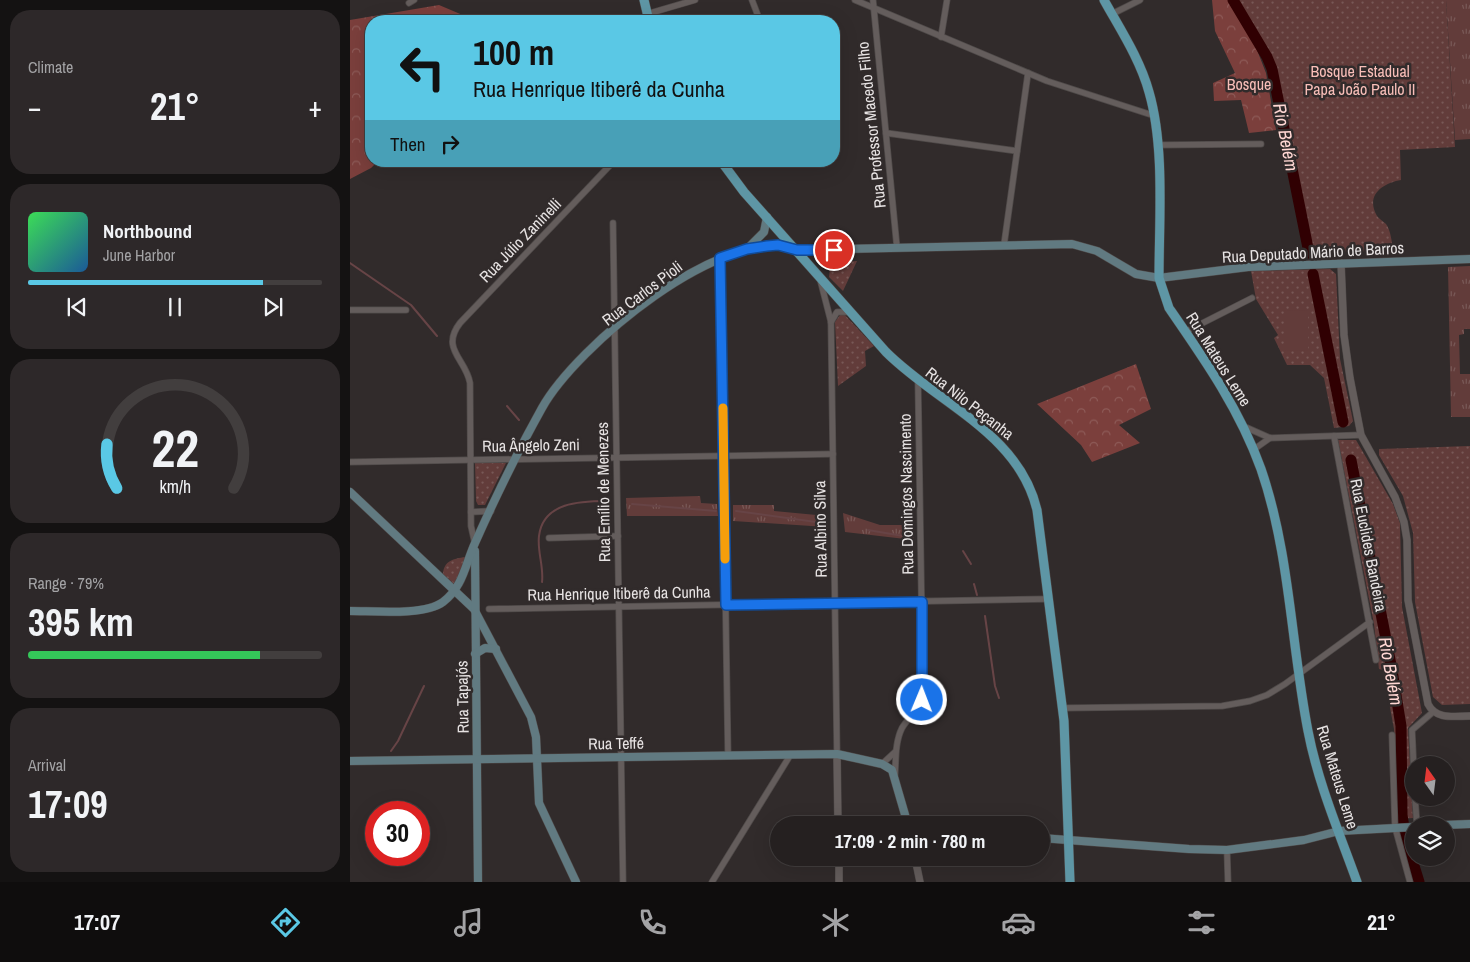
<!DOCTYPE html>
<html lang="en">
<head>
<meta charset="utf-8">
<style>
	:root { --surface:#252020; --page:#2d2829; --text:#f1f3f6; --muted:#a3a3a5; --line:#423e3e; --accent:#5ac8e5 }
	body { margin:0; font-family:"Archivo Narrow",sans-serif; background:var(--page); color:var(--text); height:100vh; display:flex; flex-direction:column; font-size:19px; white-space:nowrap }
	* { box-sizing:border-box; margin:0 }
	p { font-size:16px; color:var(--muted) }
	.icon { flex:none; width:28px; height:28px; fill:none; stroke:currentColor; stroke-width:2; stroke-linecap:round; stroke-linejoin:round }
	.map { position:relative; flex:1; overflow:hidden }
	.side { display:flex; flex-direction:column; gap:10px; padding:10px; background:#141212; width:350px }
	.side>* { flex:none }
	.banner { position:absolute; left:15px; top:15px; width:475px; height:152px; border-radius:20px; box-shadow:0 5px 20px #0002,0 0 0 1px var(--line); background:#5ac8e5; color:#111; overflow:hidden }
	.needle { width:32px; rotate:346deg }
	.fabs { position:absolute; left:1055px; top:756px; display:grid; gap:10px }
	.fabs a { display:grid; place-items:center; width:50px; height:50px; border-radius:50%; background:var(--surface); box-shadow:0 5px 20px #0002,0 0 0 1px var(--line); font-size:25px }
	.speed { position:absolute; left:15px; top:801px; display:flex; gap:10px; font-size:25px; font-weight:700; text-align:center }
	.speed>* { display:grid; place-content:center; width:65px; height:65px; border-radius:50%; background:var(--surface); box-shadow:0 5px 20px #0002,0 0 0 1px var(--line); line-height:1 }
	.speed .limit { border:8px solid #d22; background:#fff; color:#111 }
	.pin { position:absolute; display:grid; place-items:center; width:42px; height:42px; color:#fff; margin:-21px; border:2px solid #fff; border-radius:50%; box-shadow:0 1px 5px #0007 }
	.me { position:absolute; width:55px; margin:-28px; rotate:1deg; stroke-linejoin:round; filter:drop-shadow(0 0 4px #0008) }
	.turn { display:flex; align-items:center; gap:18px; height:105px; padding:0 25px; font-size:22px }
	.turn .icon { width:65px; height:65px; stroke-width:2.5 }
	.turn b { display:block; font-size:35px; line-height:42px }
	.then { display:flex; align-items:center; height:48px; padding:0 25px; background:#0003; gap:10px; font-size:19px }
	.big { font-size:38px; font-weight:700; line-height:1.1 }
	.side .tile { flex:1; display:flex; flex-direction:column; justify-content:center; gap:8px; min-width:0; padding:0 18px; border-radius:20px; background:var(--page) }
	.side .dial { align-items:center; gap:0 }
	.dial svg { height:130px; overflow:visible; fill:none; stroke:var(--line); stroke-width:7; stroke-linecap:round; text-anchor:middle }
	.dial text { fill:var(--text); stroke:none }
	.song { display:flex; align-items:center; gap:15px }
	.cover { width:60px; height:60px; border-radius:8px; background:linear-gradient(135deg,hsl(130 70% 55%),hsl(210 70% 35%)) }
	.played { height:5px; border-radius:2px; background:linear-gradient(90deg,var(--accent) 80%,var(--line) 80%) }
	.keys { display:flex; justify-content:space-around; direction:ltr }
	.heat { display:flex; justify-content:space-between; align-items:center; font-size:28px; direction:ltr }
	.charge { height:8px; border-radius:4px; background:linear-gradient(90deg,#34c759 79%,var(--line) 0) }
	.trip { position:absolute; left:420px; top:816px; width:280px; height:50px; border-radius:25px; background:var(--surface); box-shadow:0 5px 20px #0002,0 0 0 1px var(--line); font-weight:700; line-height:50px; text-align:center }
	.tab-bar { display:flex; height:80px; justify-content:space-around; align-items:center; background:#0f0d0d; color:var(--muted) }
	.tab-bar .icon { width:35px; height:35px }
	.tab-bar .on { color:var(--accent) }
	.tab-bar b { font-size:22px; color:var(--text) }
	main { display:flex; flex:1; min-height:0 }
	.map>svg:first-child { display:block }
	.grass { fill:url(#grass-tufts) }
	.forest { fill:url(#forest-crowns) }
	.park { fill:url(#park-dots) }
	.garden { fill:#623c3a }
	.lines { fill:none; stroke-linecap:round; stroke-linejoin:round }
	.stream { stroke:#674446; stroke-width:2 }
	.river { stroke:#300002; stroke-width:11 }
	.minor-casing { stroke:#4f4a49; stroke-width:7 }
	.tertiary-casing { stroke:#4f4a49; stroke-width:8 }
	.secondary-casing { stroke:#4f4a49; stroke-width:9 }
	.primary-casing { stroke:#4f4a49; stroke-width:10 }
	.minor { stroke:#645d5c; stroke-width:5.5 }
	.tertiary { stroke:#645d5c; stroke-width:7 }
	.secondary { stroke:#617a81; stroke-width:8 }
	.primary { stroke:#5e96a5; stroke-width:9 }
	.route-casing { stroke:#114b97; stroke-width:12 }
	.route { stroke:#1a73e8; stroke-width:9 }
	.slow { stroke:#f59e0b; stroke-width:9 }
	.labels { text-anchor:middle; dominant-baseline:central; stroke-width:5; stroke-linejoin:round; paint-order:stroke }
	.park-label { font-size:16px; fill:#f8beb8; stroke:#312b2b }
	.street-label { font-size:16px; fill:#e7e3e3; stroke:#312b2b }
	.water-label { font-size:18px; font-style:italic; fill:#ffd7d3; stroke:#312b2b }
</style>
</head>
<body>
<main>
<section class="side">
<div class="tile"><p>Climate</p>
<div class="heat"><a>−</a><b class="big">21°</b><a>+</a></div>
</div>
<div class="tile">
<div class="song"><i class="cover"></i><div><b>Northbound</b><p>June Harbor</p></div></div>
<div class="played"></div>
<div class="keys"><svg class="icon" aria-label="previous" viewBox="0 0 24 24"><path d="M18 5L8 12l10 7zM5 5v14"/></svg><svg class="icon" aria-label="pause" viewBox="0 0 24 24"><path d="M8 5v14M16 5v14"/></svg><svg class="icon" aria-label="next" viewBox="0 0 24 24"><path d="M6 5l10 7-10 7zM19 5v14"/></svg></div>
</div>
<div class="tile dial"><svg viewBox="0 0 100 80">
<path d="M14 69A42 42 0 1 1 86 69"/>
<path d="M14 69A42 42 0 0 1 8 42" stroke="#5ac8e5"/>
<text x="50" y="56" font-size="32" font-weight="700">22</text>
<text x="50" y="72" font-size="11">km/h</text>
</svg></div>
<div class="tile"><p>Range · 79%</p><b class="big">395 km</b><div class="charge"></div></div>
<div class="tile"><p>Arrival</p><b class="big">17:09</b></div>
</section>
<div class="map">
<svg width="1120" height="882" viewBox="0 0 1120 882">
	<defs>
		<pattern id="grass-tufts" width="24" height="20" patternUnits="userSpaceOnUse" patternTransform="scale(1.25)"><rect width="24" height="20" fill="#623c3a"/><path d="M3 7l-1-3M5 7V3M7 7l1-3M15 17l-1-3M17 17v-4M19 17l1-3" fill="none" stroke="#785856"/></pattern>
		<pattern id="forest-crowns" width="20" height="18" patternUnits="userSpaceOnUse" patternTransform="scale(1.25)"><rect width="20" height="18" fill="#7b3f3c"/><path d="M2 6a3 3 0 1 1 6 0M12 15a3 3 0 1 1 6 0" fill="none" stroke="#8e5b58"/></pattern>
		<pattern id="park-dots" width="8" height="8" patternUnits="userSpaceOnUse" patternTransform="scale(1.25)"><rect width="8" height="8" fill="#623c3a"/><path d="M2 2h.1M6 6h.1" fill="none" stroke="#785856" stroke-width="1.8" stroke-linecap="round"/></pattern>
	</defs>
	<rect width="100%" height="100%" fill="#312b2b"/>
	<!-- grass -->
	<g class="grass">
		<path d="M1096 0H1120V139L1105 140Z"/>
		<path d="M1120 266V329H1114V334L1109 335 1110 374H1120V417H1101L1098 267Z"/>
		<path d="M350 496 351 503 367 504 368 516H277L276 498Z"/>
		<path d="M383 505H424V511L477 516V527L383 521Z"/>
		<path d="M493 513 530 525H563L564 540 495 532Z"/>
	</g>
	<!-- forest -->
	<g class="forest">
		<path d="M862 0H879L905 45 916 73 926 130 899 133 891 100 864 101 863 83 885 73 865 31Z"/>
		<path d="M89 5 115 16 118 20 21 21V161H28L21 168 0 179V20Z"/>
		<path d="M786 364 801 409 769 425 790 443 742 462 731 445 687 404Z"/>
	</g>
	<!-- park -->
	<g class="park">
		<path d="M886 0H1096L1105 147 1050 150 1051 180C1033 183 1015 195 1027 216 1029 219 1033 221 1036 224 1041 231 1042 243 1043 251L962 252 926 71 919 55Z"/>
		<path d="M507 261 493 291 479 277 480 268 485 262Z"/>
		<path d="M980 269 986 274 990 359 1003 421 999 426 984 428 974 378 960 365H937L924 338 928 335 906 299 901 271Z"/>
		<path d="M490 315H495L524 346 515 351 516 366 488 386 485 322Z"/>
		<path d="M988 440H1006L1043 504 1050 523 1052 607 1072 713 1058 728 1063 818 1049 819 1044 729 1033 670 1029 669 1024 624Z"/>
		<path d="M1120 446V704L1092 705 1083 697 1065 602 1063 533 1053 496 1029 455V449Z"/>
		<path d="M125 463H156L135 505H128L126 501Z"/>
		<path d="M115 557V565L105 585 93 574C94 560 104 559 115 557Z"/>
	</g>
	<!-- garden -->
	<path class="garden" d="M934 310 958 311V351L934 350Z"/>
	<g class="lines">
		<!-- stream -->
		<g class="stream">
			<path d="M0 263 61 305 87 336"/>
			<path d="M157 406 169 420"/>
			<path d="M282 504 366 511"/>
			<path d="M386 511 473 523"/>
			<path d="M518 530 559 537"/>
			<path d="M613 551 621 564"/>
			<path d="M192 582C194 567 187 551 189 536 193 502 231 501 257 501"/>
			<path d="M624 584 627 595"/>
			<path d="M635 616 645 686 649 698"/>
			<path d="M41 751 48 741 74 686"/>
		</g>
		<!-- river -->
		<g class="river">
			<path d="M883 0 917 57 922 69 959 253"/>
			<path d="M963 274 993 422"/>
			<path d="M1001 460 1042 670 1051 726 1052 815 1056 840 1069 882"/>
		</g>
		<!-- minor casing -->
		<g class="minor-casing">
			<g id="minor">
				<path d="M402 0 410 21"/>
				<path d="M505 0 697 81 805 116"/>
				<path d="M523 0 547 248"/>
				<path d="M59 3 64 0"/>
				<path d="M297 14 345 0"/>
				<path d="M762 14 790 0"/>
				<path d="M591 37 597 0"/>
				<path d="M536 133 667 151"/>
				<path d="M807 145 911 144"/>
				<path d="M376 168 383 161"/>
				<path d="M263 223 273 882"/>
				<path d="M654 245 678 73"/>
				<path d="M370 258 378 755"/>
				<path d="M470 279 481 322 487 754"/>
				<path d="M0 310H56"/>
				<path d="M481 322 487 312H500"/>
				<path d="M835 332 902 298"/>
				<path d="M893 426 920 438 1011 435"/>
				<path d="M984 436 1026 660"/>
				<path d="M903 450 920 438"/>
				<path d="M0 462 483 454"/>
				<path d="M121 512 141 511"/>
				<path d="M199 538 268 536"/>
				<path d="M125 544 121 526 120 383C116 359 90 349 110 323L264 161"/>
				<path d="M139 609 699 599"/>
				<path d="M713 708 872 706 900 701 917 695 935 684 1020 622"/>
				<path d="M1042 735 1045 827 1060 882"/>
				<path d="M532 764 545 752"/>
				<path d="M545 774C546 759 545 742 552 728 559 716 571 709 573 695L568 381"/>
				<path d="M1064 774 1062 730 1083 712"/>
				<path d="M1065 798 1067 825"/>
				<path d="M877 850 878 882"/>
				<path d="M362 882 441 754"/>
			</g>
		</g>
		<!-- tertiary casing -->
		<g class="tertiary-casing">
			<g id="tertiary">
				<path d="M991 263 994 335 1000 378 1011 435 1045 497 1054 522 1057 540 1058 600 1078 704C1086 720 1104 716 1120 716"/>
				<path d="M487 754 488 825"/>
				<path d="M489 858V882"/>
				<path d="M565 858 570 882"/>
			</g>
		</g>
		<!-- secondary casing -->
		<g class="secondary-casing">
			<g id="secondary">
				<path d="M400 246 414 232 417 217"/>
				<path d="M0 492 124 609 181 717 186 737 189 803 226 882"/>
				<path d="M125 551 128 882"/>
				<path d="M0 611C24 611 74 616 93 602 113 587 115 565 125 543 145 498 168 451 192 408 226 347 373 223 447 250L722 244 747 251 786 274 809 278 898 267 1120 259"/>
				<path d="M125 654 135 648 146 649"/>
				<path d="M0 761 487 754 532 764 542 770 558 825"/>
				<path d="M1094 825 1120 824"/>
				<path d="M691 838 839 849 877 850 954 840 989 831 1064 827"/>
			</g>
		</g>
		<!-- primary casing -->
		<g class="primary-casing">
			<g id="primary">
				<path d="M294 0 299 21"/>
				<path d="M754 0C770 29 790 59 799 92 815 147 809 220 809 278L819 308C855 360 890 410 911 469 940 553 941 644 958 731 968 783 989 832 1007 882"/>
				<path d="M371 161 394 192 536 352C588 404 669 433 687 510L714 721 720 882"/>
			</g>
		</g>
		<!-- minor -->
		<use href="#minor" class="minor"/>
		<!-- tertiary -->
		<use href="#tertiary" class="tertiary"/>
		<!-- secondary -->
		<use href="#secondary" class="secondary"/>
		<!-- primary -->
		<use href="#primary" class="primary"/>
	</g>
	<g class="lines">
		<!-- route casing -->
		<g class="route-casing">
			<path id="route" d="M484 250H447L428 245 417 246 397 249 370 258 376 605 572 602V700"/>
		</g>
		<!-- route -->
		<use href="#route" class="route"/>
		<!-- slow -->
		<path class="slow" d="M373 408 375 559"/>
	</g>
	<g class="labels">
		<!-- park labels -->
		<g class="park-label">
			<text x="1010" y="71">Bosque Estadual<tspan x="1010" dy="18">Papa João Paulo II</tspan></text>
			<text x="899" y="84">Bosque</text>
		</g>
		<!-- street labels -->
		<g class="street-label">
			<text transform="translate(521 125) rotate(-96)">Rua Professor Macedo Filho</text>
			<text transform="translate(170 240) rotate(-46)">Rua Júlio Zaninelli</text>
			<text transform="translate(963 252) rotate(-3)">Rua Deputado Mário de Barros</text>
			<text transform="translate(292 293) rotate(-37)">Rua Carlos Pioli</text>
			<text transform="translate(869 359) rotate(58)">Rua Mateus Leme</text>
			<text transform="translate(620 403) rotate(38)">Rua Nilo Peçanha</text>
			<text transform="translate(181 445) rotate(-1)">Rua Ângelo Zeni</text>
			<text transform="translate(253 492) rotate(-91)">Rua Emílio de Menezes</text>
			<text transform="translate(556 494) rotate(-91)">Rua Domingos Nascimento</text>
			<text transform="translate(470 529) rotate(-91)">Rua Albino Silva</text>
			<text transform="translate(1019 545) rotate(79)">Rua Euclides Bandeira</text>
			<text transform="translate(269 593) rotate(-1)">Rua Henrique Itiberê da Cunha</text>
			<text transform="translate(112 697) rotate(-91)">Rua Tapajós</text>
			<text transform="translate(266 743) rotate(-1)">Rua Teffé</text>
			<text transform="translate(988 777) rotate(73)">Rua Mateus Leme</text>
		</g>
		<!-- water labels -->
		<g class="water-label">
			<text transform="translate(936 137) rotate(79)">Rio Belém</text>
			<text transform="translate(1041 671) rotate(80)">Rio Belém</text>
		</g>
	</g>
</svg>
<div class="fabs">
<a><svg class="needle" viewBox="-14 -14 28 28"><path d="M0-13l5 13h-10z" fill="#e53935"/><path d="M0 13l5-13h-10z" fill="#a3a3a5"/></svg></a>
<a><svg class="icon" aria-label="layers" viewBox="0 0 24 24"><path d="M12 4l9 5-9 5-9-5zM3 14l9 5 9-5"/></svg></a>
</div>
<div class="speed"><div class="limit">30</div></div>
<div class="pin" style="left:484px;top:250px;background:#d93025"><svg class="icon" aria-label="arrive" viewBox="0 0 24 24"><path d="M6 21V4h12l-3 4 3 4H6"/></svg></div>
<svg class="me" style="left:572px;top:700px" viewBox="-20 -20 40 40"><circle r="17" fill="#1a73e8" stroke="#fff" stroke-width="3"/><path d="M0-11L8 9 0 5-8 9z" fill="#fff"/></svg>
<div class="trip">17:09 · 2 min · 780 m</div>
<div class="banner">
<div class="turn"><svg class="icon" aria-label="left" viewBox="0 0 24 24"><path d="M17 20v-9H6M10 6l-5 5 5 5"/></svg><div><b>100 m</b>Rua Henrique Itiberê da Cunha</div></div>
<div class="then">Then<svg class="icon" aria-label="right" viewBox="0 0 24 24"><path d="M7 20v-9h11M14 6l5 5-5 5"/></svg></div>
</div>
</div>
</main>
<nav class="tab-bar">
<b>17:07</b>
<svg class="icon on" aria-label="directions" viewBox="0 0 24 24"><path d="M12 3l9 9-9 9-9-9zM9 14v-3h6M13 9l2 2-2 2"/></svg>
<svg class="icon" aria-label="music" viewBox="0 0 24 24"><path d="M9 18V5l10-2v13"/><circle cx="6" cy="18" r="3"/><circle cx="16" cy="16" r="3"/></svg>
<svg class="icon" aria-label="phone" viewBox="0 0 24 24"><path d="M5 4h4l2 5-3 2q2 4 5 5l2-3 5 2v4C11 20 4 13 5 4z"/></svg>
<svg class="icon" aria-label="climate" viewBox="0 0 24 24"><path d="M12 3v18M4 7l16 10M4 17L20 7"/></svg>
<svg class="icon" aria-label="car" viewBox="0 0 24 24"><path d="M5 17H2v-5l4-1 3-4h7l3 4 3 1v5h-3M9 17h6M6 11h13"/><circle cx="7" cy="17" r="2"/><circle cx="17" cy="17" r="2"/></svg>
<svg class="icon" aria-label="filters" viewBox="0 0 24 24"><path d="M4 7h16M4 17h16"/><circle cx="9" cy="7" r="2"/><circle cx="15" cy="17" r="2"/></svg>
<b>21°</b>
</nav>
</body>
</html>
